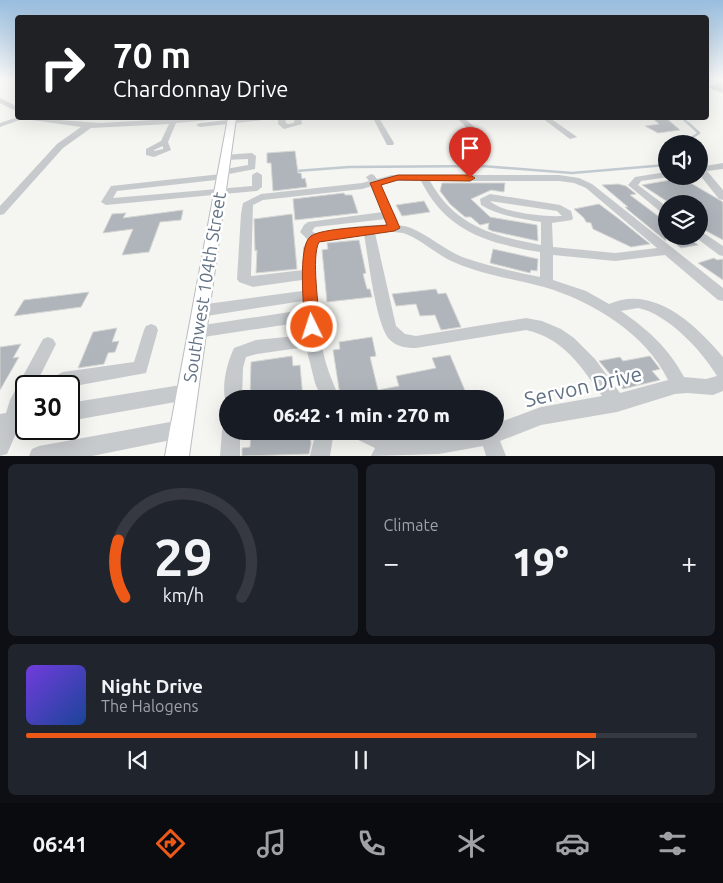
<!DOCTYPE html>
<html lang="en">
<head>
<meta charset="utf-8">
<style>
	:root { --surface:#171b24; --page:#20242c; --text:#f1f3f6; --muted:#9ea1a6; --line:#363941; --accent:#ef5917 }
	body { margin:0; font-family:Ubuntu,sans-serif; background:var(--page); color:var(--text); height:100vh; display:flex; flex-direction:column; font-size:19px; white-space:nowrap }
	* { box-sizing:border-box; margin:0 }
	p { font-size:16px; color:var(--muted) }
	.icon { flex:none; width:28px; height:28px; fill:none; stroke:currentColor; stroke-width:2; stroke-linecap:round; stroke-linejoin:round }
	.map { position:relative; height:456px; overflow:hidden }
	.side { display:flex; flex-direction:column; gap:8px; padding:8px; background:#0d0f14; flex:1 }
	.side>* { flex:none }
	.guide { position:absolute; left:15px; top:15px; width:694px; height:105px; border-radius:5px; box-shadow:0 5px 20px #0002; background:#202124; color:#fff; overflow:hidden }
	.tools { position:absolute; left:658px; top:135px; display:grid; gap:10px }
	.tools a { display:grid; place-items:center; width:50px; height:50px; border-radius:50%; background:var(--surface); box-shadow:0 5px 20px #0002; font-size:25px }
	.speed { position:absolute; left:15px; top:375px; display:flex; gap:10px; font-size:25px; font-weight:700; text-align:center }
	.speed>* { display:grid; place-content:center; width:65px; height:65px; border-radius:50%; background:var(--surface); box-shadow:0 5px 20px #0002; line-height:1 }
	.speed .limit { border:2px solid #111; border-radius:8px; background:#fff; color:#111 }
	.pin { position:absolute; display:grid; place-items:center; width:42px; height:42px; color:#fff; margin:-51px -21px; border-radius:50% 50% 50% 0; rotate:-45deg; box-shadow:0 0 5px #0007 }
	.pin .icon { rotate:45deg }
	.me { position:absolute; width:55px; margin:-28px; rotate:356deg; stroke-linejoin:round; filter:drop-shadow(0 0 4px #0008) }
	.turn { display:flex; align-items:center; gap:18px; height:105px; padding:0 15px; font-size:22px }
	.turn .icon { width:65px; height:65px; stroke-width:2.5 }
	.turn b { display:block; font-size:35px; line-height:42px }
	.big { font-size:38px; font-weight:800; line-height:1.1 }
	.side .tile { flex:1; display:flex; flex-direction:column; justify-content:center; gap:8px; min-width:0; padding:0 18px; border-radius:8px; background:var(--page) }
	.side .dial { align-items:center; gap:0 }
	.dial svg { height:130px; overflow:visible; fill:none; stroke:var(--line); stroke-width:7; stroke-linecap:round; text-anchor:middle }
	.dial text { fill:var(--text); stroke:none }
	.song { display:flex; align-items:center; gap:15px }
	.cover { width:60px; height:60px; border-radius:8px; background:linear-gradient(135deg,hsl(260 70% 55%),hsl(220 70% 35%)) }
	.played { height:5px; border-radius:2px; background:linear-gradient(90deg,var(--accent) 85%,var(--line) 85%) }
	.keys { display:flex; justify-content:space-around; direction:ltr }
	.heat { display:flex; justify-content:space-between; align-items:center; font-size:28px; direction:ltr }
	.side .tiles { flex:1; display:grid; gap:8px; grid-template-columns:1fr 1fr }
	.tile:last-child { grid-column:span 2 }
	.trip { position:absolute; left:219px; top:390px; width:285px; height:50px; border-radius:25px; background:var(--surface); box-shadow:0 5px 20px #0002; font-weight:800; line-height:50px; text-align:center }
	.dock { display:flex; height:80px; justify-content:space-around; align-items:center; background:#090b0e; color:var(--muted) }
	.dock .icon { width:35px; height:35px }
	.dock .current { color:var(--accent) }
	.dock b { font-size:22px; color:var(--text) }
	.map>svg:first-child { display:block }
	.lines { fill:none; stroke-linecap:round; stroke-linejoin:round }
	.stream-far1 { stroke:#c0cad0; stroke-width:2 }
	.stream { stroke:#c0cad0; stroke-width:2.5 }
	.building { fill:#afb5bb; stroke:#d6d6d4 }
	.major-casing { stroke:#b9bcc0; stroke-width:2 }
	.minor { fill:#c7cacd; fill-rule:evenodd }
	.major { fill:#fff; fill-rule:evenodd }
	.route { fill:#ef5917; stroke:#9b3a0f }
	.labels { text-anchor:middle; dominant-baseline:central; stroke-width:5; stroke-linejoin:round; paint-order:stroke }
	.street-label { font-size:18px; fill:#627284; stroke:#fff }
	.near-street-label { font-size:21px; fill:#627284; stroke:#fff }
</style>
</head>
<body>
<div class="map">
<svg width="723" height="456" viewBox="0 0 723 456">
	<rect width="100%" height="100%" fill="#f5f5f1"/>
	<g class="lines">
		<!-- stream-far1 -->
		<path class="stream-far1" d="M682 118 689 124"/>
		<!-- stream -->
		<g class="stream">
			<path d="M682 144 699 133 688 123"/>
			<path d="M296 171 349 167 482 166 572 173 666 165"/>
		</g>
	</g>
	<!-- building -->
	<g class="building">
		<path d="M713 80H723V93L707 87 717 83Z"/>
		<path d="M652 118H666L680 130 658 133 645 126 659 124Z"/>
		<path d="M295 151 298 173H301L302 179 305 178 307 187 273 191 271 163H267V153Z"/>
		<path d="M682 178 723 202V240L699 227V204H671L642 185Z"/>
		<path d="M442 183H505L504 192 491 190 471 199 490 217 537 225 538 241 492 231 488 229 489 223 480 225 471 217H465L450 204 440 191Z"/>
		<path d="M618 184 626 186 636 194 630 195 666 222V236H686L698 245 681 248 666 237V241L627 209 625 207H628L602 185Z"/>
		<path d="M344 193 345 195H352L358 213 295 220 293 199Z"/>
		<path d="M424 201 430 212 402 216 396 205Z"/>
		<path d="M599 204 619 219 650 244 631 247 593 229 591 223 586 222 584 218 574 209Z"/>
		<path d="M183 210 181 220 160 222 149 252 122 255 133 229 103 233 112 214 126 213 123 218Z"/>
		<path d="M292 214 297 269 256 273 257 250 255 251 254 219Z"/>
		<path d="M359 240 366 273 363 274 367 289H370L372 297 327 302 322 250 328 249 327 243Z"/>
		<path d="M493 249 538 259 537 271 531 270 530 273 490 263Z"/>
		<path d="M714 258 717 260 723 259V280L698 263Z"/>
		<path d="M436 289 438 294 446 293 461 327 441 330 435 315 420 316 416 304 396 306 392 294Z"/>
		<path d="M89 292 81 307 14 316 24 300Z"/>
		<path d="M117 328 112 342 119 341 115 352 108 353 104 364 78 368 93 332Z"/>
		<path d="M372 337 376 356 370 357 378 390 399 386 396 376 436 368 432 358 450 355 466 393 462 396 463 399H355L354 393 340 395 333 350 340 349 339 342Z"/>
		<path d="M21 344 13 358 19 357 0 390V347Z"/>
		<path d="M292 356 293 366 300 365 303 399H250L251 362Z"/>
		<path d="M650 356 660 369 652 371 660 380 623 389 599 361 620 357 623 361Z"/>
		<path d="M251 431H310L311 444 309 454 242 456V448L250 447Z"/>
	</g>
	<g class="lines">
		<!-- major casing -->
		<g class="major-casing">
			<path id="major" d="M228 118H236L189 456H165Z"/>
		</g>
		<!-- minor -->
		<g class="minor">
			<path d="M706 80 715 82 706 85Z"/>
			<path d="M0 98 18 107V112L0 103Z"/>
			<path d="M18 117 25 118 0 127V123Z"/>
			<path d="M32 118 100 123 171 119 172 118H214L210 120 176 123 168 142 171 150 154 157 146 155V149L161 141 169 124 91 128 63 148 4 214 0 215V206L57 144 81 127 32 120ZM163 146V149L154 151V150Z"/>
			<path d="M248 118H267L263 120 200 127 196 125 200 123Z"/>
			<path d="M278 118H285L286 123 288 124 294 123 295 118H301L302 124 284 129 278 124Z"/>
			<path d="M373 118H379L394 143 393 145H387Z"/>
			<path d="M457 118H464L487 138V142H481Z"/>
			<path d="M542 118H550L577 137 570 139Z"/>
			<path d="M252 153 256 156 255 169 224 175 227 177 225 179 117 191 113 198 252 186V175L257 172 262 175V187L257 191 106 205 101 202 111 186 221 174 218 172 220 170 248 165V159L226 160 222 157 223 155Z"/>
			<path d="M723 163V169L707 171 723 190V200L719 199 699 174V167Z"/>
			<path d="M666 172V176L669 177 641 181 638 185 666 206V214L662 213 628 185 635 177Z"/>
			<path d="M371 174 374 175 377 179 392 175H559L579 178 592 184 723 288V301L718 300 665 255 615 261 553 255V280L586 291 609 304C654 284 696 325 723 357V391L713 395 687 393 675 394 617 412 541 425 500 441 506 456H486L483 446 439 454 371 456 375 448 354 438 352 431H381L415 436 465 431H495V424L541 407 602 396C581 366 563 338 526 330L416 348C407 348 397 347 390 340 376 327 368 256 364 234L327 238 318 242 315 248 316 292C319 298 318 318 319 327 322 354 328 373 340 399H322L315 383 306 347 257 354 246 357 243 368 242 399H228L227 405C220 389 227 363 234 348L256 340 305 335 303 322 197 338 192 336 189 332 192 328 197 326 303 310V301L200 317 195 315 193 311 195 307 200 305 302 291V280L253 287 239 282 237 279 241 214 243 203 261 194 362 183 369 181 366 177ZM392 181H421C447 232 487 243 540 252V277C515 272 489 266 465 258 446 251 430 236 411 228 393 220 335 228 316 234L312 231 315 227 386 219 388 223H396L398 221 380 184ZM430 181H559L574 183 586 188 657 248 615 253 553 247 552 223 572 220 573 218 571 211 560 205 490 194 480 199 481 205C499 216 522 219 541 222V245C493 236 455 226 430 181ZM372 186 383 212 308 222 304 225 300 232 308 240 303 248V270L251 276 253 205 263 200 362 189ZM490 201 557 211 562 216C545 217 502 213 490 201ZM384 231C390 232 397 232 403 233 420 238 439 257 456 263 484 275 514 279 544 287 592 301 646 334 668 380L620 393 595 359 574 338 561 329 542 321 526 318 416 336 405 334 396 326 375 233ZM638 308C668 314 702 351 717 376L706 379 684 377C668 347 648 330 621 311Z"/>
			<path d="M699 230 723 246V256L719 255 695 237 699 236Z"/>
			<path d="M151 324 156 326 158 330 146 373 69 387 49 386C51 379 56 375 63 372L134 362 144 330 146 326Z"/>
			<path d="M48 337 53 339 56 344 35 386H26V404L24 409H26V427L18 429 7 454 0 456V414L6 413 10 400 43 339Z"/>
			<path d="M187 384 193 386 196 392 193 398 187 400 69 421V403Z"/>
			<path d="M181 420 188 422 190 429 188 436 181 438 92 456H29L32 449 39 446Z"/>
			<path d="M228 423V431H240V456H220L222 431 224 424Z"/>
			<path d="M316 431H334L330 456H310Z"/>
		</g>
		<!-- major -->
		<use href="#major" class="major"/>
	</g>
	<!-- sky -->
	<linearGradient id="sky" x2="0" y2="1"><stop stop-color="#98bdde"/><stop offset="0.56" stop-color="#fafaf9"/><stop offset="1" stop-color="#fafaf9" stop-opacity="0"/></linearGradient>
	<rect width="723" height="143" fill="url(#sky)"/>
	<!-- route -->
	<path class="route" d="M398 175H470L475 178 470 181 398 180 381 185 400 228 394 231 319 242C311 257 319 308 320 327L318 332 312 333 307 332 305 327C304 310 297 245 311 236 323 228 370 227 387 225L370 183Z"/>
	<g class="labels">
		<!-- street labels -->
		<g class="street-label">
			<text transform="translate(204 287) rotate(-81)">Southwest 104th Street</text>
		</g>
		<!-- near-street labels -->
		<g class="near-street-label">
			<text transform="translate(583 386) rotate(-13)">Servon Drive</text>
		</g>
	</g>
</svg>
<div class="tools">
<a><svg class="icon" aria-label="sound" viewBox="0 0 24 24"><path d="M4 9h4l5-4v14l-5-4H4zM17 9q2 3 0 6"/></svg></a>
<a><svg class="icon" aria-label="layers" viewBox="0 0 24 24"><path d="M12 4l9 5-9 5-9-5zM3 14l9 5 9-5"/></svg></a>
</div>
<div class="speed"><div class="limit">30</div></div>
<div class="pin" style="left:470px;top:178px;background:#d93025"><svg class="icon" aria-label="arrive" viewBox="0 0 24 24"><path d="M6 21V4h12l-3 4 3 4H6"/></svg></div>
<svg class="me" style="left:312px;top:327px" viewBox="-20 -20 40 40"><circle r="17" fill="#ef5917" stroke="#fff" stroke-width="3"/><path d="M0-11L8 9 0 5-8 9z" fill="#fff"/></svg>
<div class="trip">06:42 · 1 min · 270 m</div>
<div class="guide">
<div class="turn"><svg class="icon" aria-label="right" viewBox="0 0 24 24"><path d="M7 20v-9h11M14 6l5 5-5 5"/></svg><div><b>70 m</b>Chardonnay Drive</div></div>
</div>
</div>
<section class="side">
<div class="tiles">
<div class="tile dial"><svg viewBox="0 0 100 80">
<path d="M14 69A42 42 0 1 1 86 69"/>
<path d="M14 69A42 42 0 0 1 10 34" stroke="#ef5917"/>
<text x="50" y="56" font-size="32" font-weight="700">29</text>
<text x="50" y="72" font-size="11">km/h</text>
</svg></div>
<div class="tile"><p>Climate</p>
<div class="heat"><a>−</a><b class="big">19°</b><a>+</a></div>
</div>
<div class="tile">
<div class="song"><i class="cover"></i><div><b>Night Drive</b><p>The Halogens</p></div></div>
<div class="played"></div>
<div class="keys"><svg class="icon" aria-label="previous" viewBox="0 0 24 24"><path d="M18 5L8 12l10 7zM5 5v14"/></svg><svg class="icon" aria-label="pause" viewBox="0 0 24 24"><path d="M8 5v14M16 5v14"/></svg><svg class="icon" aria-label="next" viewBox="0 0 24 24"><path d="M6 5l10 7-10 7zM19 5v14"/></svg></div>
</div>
</div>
</section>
<nav class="dock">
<b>06:41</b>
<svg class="icon current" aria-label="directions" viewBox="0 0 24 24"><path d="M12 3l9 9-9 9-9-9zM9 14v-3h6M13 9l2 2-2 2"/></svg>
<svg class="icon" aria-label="music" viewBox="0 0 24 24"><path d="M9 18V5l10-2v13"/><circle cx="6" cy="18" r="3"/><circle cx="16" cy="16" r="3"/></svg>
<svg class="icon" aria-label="phone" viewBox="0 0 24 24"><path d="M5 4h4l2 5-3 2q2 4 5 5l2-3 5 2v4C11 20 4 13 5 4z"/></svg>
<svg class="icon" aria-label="climate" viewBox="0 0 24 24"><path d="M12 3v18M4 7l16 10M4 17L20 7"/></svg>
<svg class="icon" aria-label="car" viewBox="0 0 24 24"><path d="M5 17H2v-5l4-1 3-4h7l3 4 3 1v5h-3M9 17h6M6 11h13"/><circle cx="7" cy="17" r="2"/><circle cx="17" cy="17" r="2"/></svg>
<svg class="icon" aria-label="filters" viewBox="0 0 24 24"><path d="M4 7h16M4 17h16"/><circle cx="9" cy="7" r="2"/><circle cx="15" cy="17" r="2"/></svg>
</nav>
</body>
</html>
